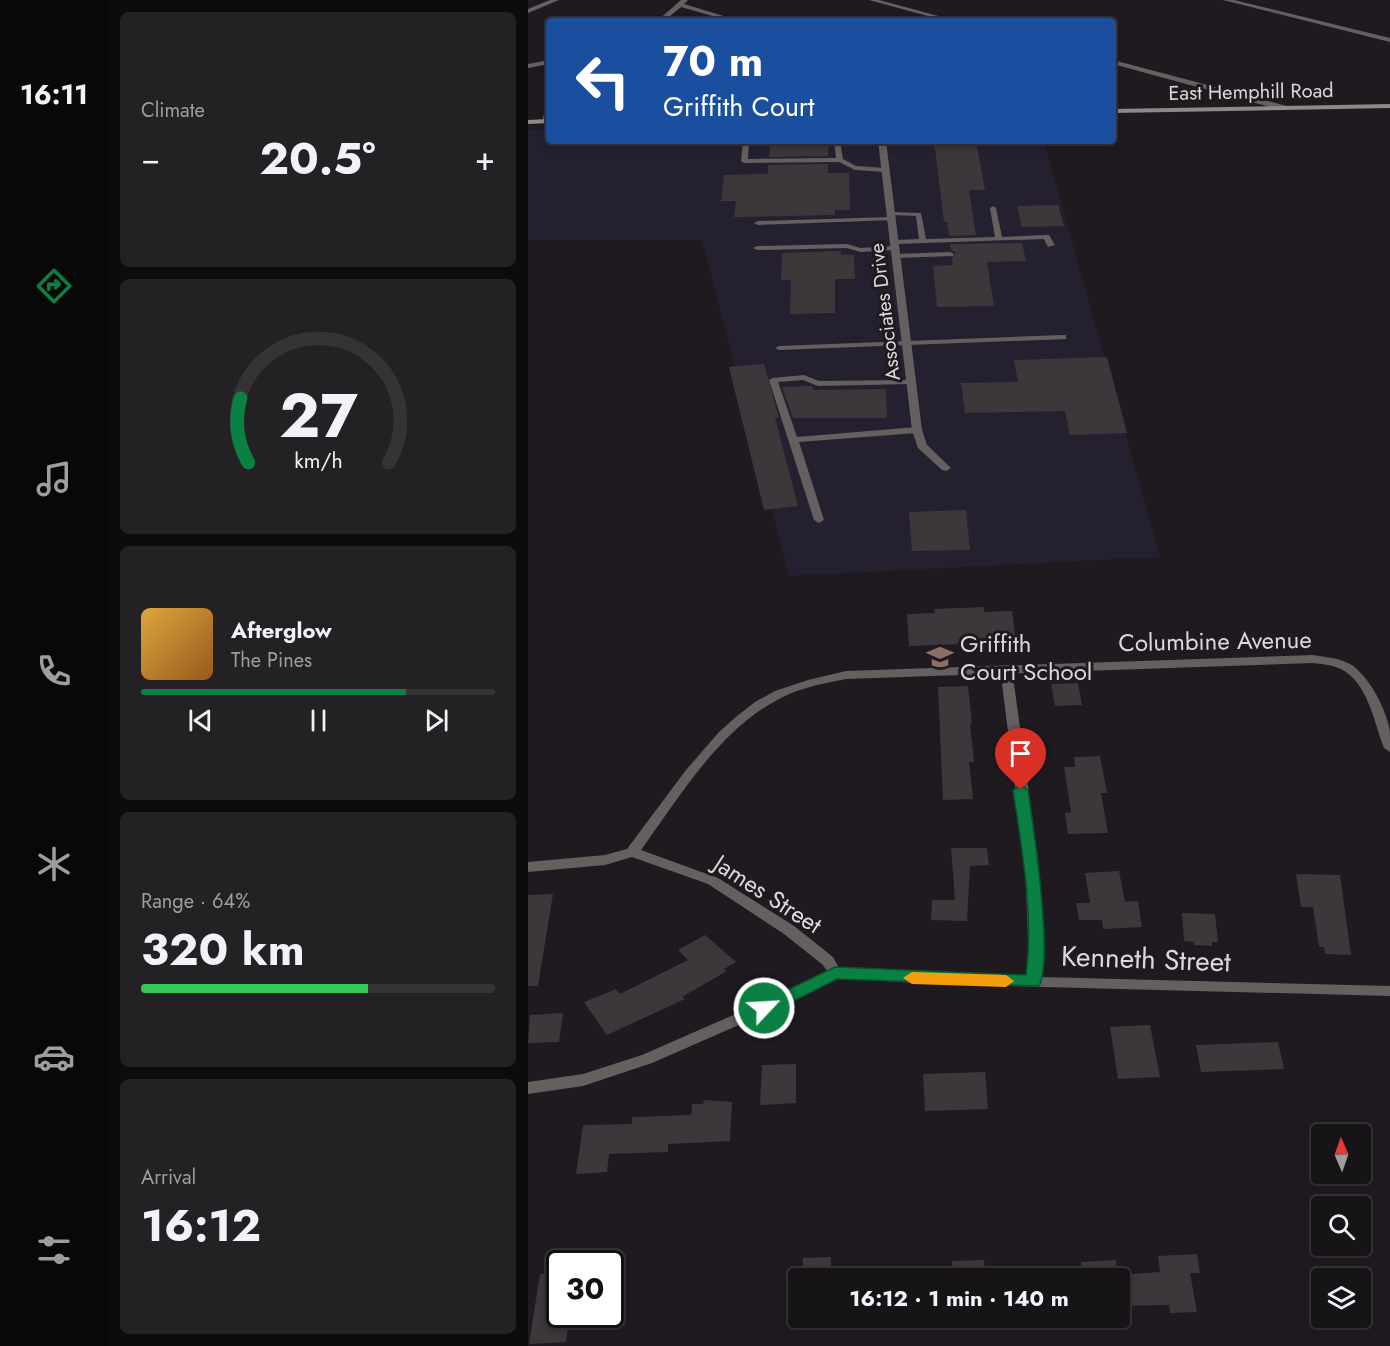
<!DOCTYPE html>
<html lang="en">
<head>
<meta charset="utf-8">
<style>
	:root { --surface:#171417; --page:#242124; --text:#f1f3f6; --muted:#9e9ea1; --line:#363336; --accent:#0b8043 }
	body { margin:0; font-family:Jost,sans-serif; background:var(--page); color:var(--text); height:100vh; display:flex; flex-direction:column; font-size:22px; white-space:nowrap }
	* { box-sizing:border-box; margin:0 }
	p { font-size:20px; color:var(--muted) }
	.icon { flex:none; width:33px; height:33px; fill:none; stroke:currentColor; stroke-width:2; stroke-linecap:round; stroke-linejoin:round }
	.map { position:relative; flex:1; overflow:hidden }
	.side { display:flex; flex-direction:column; gap:12px; padding:12px; background:#0d0b0d; width:420px }
	.side>* { flex:none }
	.guide { position:absolute; left:18px; top:18px; width:570px; height:126px; border-radius:6px; box-shadow:0 3px 9px #0003,0 0 0 2px var(--line); background:#1a4fa0; color:#fff; overflow:hidden }
	.needle { width:39px; rotate:358deg }
	.controls { position:absolute; left:783px; top:1124px; display:grid; gap:12px }
	.controls a { display:grid; place-items:center; width:60px; height:60px; border-radius:6px; background:var(--surface); box-shadow:0 3px 9px #0003,0 0 0 2px var(--line); font-size:30px }
	.speed { position:absolute; left:18px; top:1250px; display:flex; gap:12px; font-size:30px; font-weight:700; text-align:center }
	.speed>* { display:grid; place-content:center; width:78px; height:78px; border-radius:50%; background:var(--surface); box-shadow:0 3px 9px #0003,0 0 0 2px var(--line); line-height:1 }
	.speed .limit { border:3px solid #111; border-radius:9px; background:#fff; color:#111 }
	.pin { position:absolute; display:grid; place-items:center; width:51px; height:51px; color:#fff; margin:-62px -26px; border-radius:50% 50% 50% 0; rotate:-45deg; box-shadow:0 0 6px #0007 }
	.pin .icon { rotate:45deg }
	.me { position:absolute; width:66px; margin:-33px; rotate:65deg; stroke-linejoin:round; filter:drop-shadow(0 0 4px #0008) }
	.turn { display:flex; align-items:center; gap:21px; height:126px; padding:0 18px; font-size:27px }
	.turn .icon { width:78px; height:78px; stroke-width:2.5 }
	.turn b { display:block; font-size:42px; line-height:51px }
	.big { font-size:45px; font-weight:700; line-height:1.1 }
	.side .tile { flex:1; display:flex; flex-direction:column; justify-content:center; gap:9px; min-width:0; padding:0 21px; border-radius:9px; background:var(--page) }
	.side .dial { align-items:center; gap:0 }
	.dial svg { height:156px; overflow:visible; fill:none; stroke:var(--line); stroke-width:7; stroke-linecap:round; text-anchor:middle }
	.dial text { fill:var(--text); stroke:none }
	.song { display:flex; align-items:center; gap:18px }
	.cover { width:72px; height:72px; border-radius:9px; background:linear-gradient(135deg,hsl(40 70% 55%),hsl(30 70% 35%)) }
	.played { height:6px; border-radius:3px; background:linear-gradient(90deg,var(--accent) 75%,var(--line) 75%) }
	.keys { display:flex; justify-content:space-around; direction:ltr }
	.heat { display:flex; justify-content:space-between; align-items:center; font-size:33px; direction:ltr }
	.charge { height:9px; border-radius:4px; background:linear-gradient(90deg,#34c759 64%,var(--line) 0) }
	.trip { position:absolute; left:260px; top:1268px; width:342px; height:60px; border-radius:6px; background:var(--surface); box-shadow:0 3px 9px #0003,0 0 0 2px var(--line); font-weight:700; line-height:60px; text-align:center }
	main { display:flex; flex:1; min-height:0 }
	.tabs { display:flex; flex-direction:column; width:108px; justify-content:space-around; align-items:center; background:#090809; color:var(--muted) }
	.tabs .icon { width:42px; height:42px }
	.tabs .on { color:var(--accent) }
	.tabs b { font-size:27px; color:var(--text) }
	.map>svg:first-child { display:block }
	.industrial { fill:#242030 }
	.building { fill:#3d363a }
	.lines { fill:none; stroke-linecap:round; stroke-linejoin:round }
	.lane { fill:#656060; fill-rule:evenodd }
	.street { fill:#656060; fill-rule:evenodd }
	.secondary { fill:#8f8887; fill-rule:evenodd }
	.route { fill:#0b8043; stroke:#07532c; stroke-width:1.5 }
	.slow { fill:#f59e0b }
	.labels { text-anchor:middle; dominant-baseline:central; stroke-width:6; stroke-linejoin:round; paint-order:stroke }
	.far-street-label { font-size:20px; fill:#dcd9dc; stroke:#1f1a1f }
	.street-label { font-size:24px; fill:#dcd9dc; stroke:#1f1a1f }
	.poi-label { font-size:24px; fill:#dcd9dc; stroke:#1f1a1f; text-anchor:start }
	.near-street-label { font-size:28px; fill:#dcd9dc; stroke:#1f1a1f }
</style>
</head>
<body>
<main>
<nav class="tabs">
<b>16:11</b>
<svg class="icon on" aria-label="directions" viewBox="0 0 24 24"><path d="M12 3l9 9-9 9-9-9zM9 14v-3h6M13 9l2 2-2 2"/></svg>
<svg class="icon" aria-label="music" viewBox="0 0 24 24"><path d="M9 18V5l10-2v13"/><circle cx="6" cy="18" r="3"/><circle cx="16" cy="16" r="3"/></svg>
<svg class="icon" aria-label="phone" viewBox="0 0 24 24"><path d="M5 4h4l2 5-3 2q2 4 5 5l2-3 5 2v4C11 20 4 13 5 4z"/></svg>
<svg class="icon" aria-label="climate" viewBox="0 0 24 24"><path d="M12 3v18M4 7l16 10M4 17L20 7"/></svg>
<svg class="icon" aria-label="car" viewBox="0 0 24 24"><path d="M5 17H2v-5l4-1 3-4h7l3 4 3 1v5h-3M9 17h6M6 11h13"/><circle cx="7" cy="17" r="2"/><circle cx="17" cy="17" r="2"/></svg>
<svg class="icon" aria-label="filters" viewBox="0 0 24 24"><path d="M4 7h16M4 17h16"/><circle cx="9" cy="7" r="2"/><circle cx="15" cy="17" r="2"/></svg>
</nav>
<section class="side">
<div class="tile"><p>Climate</p>
<div class="heat"><a>−</a><b class="big">20.5°</b><a>+</a></div>
</div>
<div class="tile dial"><svg viewBox="0 0 100 80">
<path d="M14 69A42 42 0 1 1 86 69"/>
<path d="M14 69A42 42 0 0 1 10 36" stroke="#0b8043"/>
<text x="50" y="56" font-size="32" font-weight="700">27</text>
<text x="50" y="72" font-size="11">km/h</text>
</svg></div>
<div class="tile">
<div class="song"><i class="cover"></i><div><b>Afterglow</b><p>The Pines</p></div></div>
<div class="played"></div>
<div class="keys"><svg class="icon" aria-label="previous" viewBox="0 0 24 24"><path d="M18 5L8 12l10 7zM5 5v14"/></svg><svg class="icon" aria-label="pause" viewBox="0 0 24 24"><path d="M8 5v14M16 5v14"/></svg><svg class="icon" aria-label="next" viewBox="0 0 24 24"><path d="M6 5l10 7-10 7zM19 5v14"/></svg></div>
</div>
<div class="tile"><p>Range · 64%</p><b class="big">320 km</b><div class="charge"></div></div>
<div class="tile"><p>Arrival</p><b class="big">16:12</b></div>
</section>
<div class="map">
<svg width="862" height="1346" viewBox="0 0 862 1346">
	<rect width="100%" height="100%" fill="#1f1a1f"/>
	<!-- industrial -->
	<path class="industrial" d="M0 130H21V141H516L632 557 261 576 174 240H0Z"/>
	<!-- building -->
	<g class="building">
		<path d="M242 141H301L300 156 241 157Z"/>
		<path d="M406 141H448L457 190H441L448 235 421 236 419 222H416Z"/>
		<path d="M300 164V173H321L322 210H307V215L206 217 208 201H193L196 175 240 174V165Z"/>
		<path d="M530 205 536 226 494 227 489 206Z"/>
		<path d="M494 243 498 261 459 262 466 306 409 307 405 266 425 265 424 258 428 253 423 250 422 244Z"/>
		<path d="M313 251V255H326L327 279H307V313L262 314 263 280H253L254 253Z"/>
		<path d="M579 357 599 433 542 435 537 411 437 413 433 383 490 382 486 360Z"/>
		<path d="M236 364 251 418H247L270 506 236 510 201 367Z"/>
		<path d="M284 386 286 390 358 389 359 418H265L254 387Z"/>
		<path d="M438 510 442 550 384 551 381 512Z"/>
		<path d="M456 607V612L484 611 488 642 381 646 379 614 407 613 406 609Z"/>
		<path d="M550 683 554 705 527 706 523 684Z"/>
		<path d="M440 686 444 724 442 725 446 762H441L445 799 415 800 410 687Z"/>
		<path d="M572 756 579 793H573L580 833 540 834 537 813 543 812 536 767H547L546 757Z"/>
		<path d="M423 848H459L461 865 442 866 439 921 403 920 404 900H427Z"/>
		<path d="M591 871 597 902 610 901 614 927 575 929 574 920H551L548 903H562L557 873Z"/>
		<path d="M768 874 812 875 823 955 797 954 796 947H791L785 907H773Z"/>
		<path d="M25 894 10 986H0V895Z"/>
		<path d="M654 913 687 914 690 942H684V946L666 945V942L656 941Z"/>
		<path d="M177 935 208 962 196 969 199 971 154 997 157 999 79 1035 56 1002 88 989 92 994 160 960 150 950Z"/>
		<path d="M35 1013 31 1042 0 1043 2 1015Z"/>
		<path d="M622 1025 632 1077 590 1079 582 1027Z"/>
		<path d="M750 1042 756 1069 673 1072 668 1045Z"/>
		<path d="M268 1064V1103L232 1105 234 1065Z"/>
		<path d="M457 1072 460 1109 397 1111 395 1074Z"/>
		<path d="M176 1100 204 1102 202 1141 140 1144V1152L81 1154 79 1172 48 1174 55 1125 104 1124V1117L163 1115 164 1104H175Z"/>
		<path d="M669 1254 672 1273H662L669 1312 642 1313 641 1305 591 1306V1275L632 1272 630 1256Z"/>
		<path d="M303 1257V1278H275V1258Z"/>
		<path d="M456 1260 458 1278H425L424 1261Z"/>
		<path d="M588 1260 590 1278H555L553 1262Z"/>
		<path d="M32 1273V1314H42L38 1342 1 1344 12 1274Z"/>
	</g>
	<g class="lines">
		<!-- lane -->
		<g class="lane">
			<path d="M21 104 19 121 14 122 18 106Z"/>
			<path d="M215 141H221L220 159 308 158 306 141H312L315 159 328 166 358 168 361 170 358 172 327 170 311 162 216 163 213 161Z"/>
			<path d="M357 141H367L354 146 351 144Z"/>
			<path d="M465 206 468 208 474 237 518 235H521L527 245 520 247 516 239 367 244 363 242 367 240 391 239 388 216 362 215V213L364 212 393 213 398 239 467 237 462 208Z"/>
			<path d="M364 217 368 219 366 220 230 225 226 223 230 221Z"/>
			<path d="M319 244 332 248 368 246 372 248 368 250 332 252 319 248 229 250 225 248 229 246Z"/>
			<path d="M422 252 426 254 425 256 369 258 365 256 369 254Z"/>
			<path d="M535 335H538V339L251 350 247 348 251 346Z"/>
			<path d="M276 375 291 381 383 380 387 382 383 384 290 386 275 380 250 382 269 437 389 427 393 430 389 433 271 442 296 520 291 523 286 520 241 380 245 378Z"/>
		</g>
		<!-- street -->
		<g class="street">
			<path d="M22 0H31L0 13V9Z"/>
			<path d="M153 0H160L156 4 212 21H202L153 7 136 21H129Z"/>
			<path d="M341 0H351L429 21H418Z"/>
			<path d="M695 0H706L862 38V42Z"/>
			<path d="M21 60V64L0 68V64Z"/>
			<path d="M585 60 759 106 760 108 753 110 585 64Z"/>
			<path d="M350 141H358L394 430 399 445 423 468 418 471 414 470 390 448 384 430Z"/>
			<path d="M785 655C797 657 811 658 822 664 841 675 860 712 862 733 862 739 862 746 862 752L856 748C846 722 840 683 813 669 804 665 794 664 785 663L318 679C292 684 266 689 244 703 189 734 149 800 113 850L190 878 266 926 305 957 311 968 405 974 498 976 501 959 497 866 474 684 480 680 486 684 511 866 515 959 513 977 862 986V996L405 984 309 978 261 1003 124 1063 55 1086 0 1094V1082L55 1074 114 1055 251 995 299 971 295 965 256 934 180 884 104 857 77 865 0 872V862L77 855 99 849 158 770 191 732 209 716 227 702 247 691 280 680 318 671Z"/>
		</g>
		<!-- secondary -->
		<g class="secondary">
			<path d="M862 104V108L585 113V109Z"/>
			<path d="M21 119V123L0 124V120Z"/>
		</g>
	</g>
	<!-- route -->
	<path class="route" d="M493 785 500 790C505 825 526 959 511 986L309 979 242 1013H230L227 1008 230 1004 307 967 498 975C506 914 494 850 485 790Z"/>
	<!-- slow -->
	<path class="slow" d="M384 972 478 975 486 981 478 987 384 984 375 978Z"/>
	<!-- icons -->
	<defs>
		<g id="school-bare" transform="scale(2.07)"><path d="M0-5L7-2L0 1L-7-2ZM-4 1L0 2.5L4 1V4Q0 6-4 4Z" fill="#8d6e63" stroke="#1f1a1f" stroke-width="2.5" paint-order="stroke"/></g>
	</defs>
	<g fill-rule="evenodd">
		<use href="#school-bare" x="412" y="657"/>
	</g>
	<g class="labels">
		<!-- far-street labels -->
		<g class="far-street-label">
			<text transform="translate(723 92) rotate(-1)">East Hemphill Road</text>
			<text transform="translate(357 312) rotate(-97)">Associates Drive</text>
		</g>
		<!-- street labels -->
		<g class="street-label">
			<text transform="translate(687 641) rotate(-1)">Columbine Avenue</text>
			<text transform="translate(240 894) rotate(33)">James Street</text>
		</g>
		<!-- poi labels -->
		<g class="poi-label">
			<text x="432" y="643">Griffith<tspan x="432" dy="28">Court School</tspan></text>
		</g>
		<!-- near-street labels -->
		<g class="near-street-label">
			<text transform="translate(618 959) rotate(2)">Kenneth Street</text>
		</g>
	</g>
</svg>
<div class="controls">
<a><svg class="needle" viewBox="-14 -14 28 28"><path d="M0-13l5 13h-10z" fill="#e53935"/><path d="M0 13l5-13h-10z" fill="#9e9ea1"/></svg></a>
<a><svg class="icon" aria-label="search" viewBox="0 0 24 24"><circle cx="10" cy="10" r="6"/><path d="M15 15l6 6"/></svg></a>
<a><svg class="icon" aria-label="layers" viewBox="0 0 24 24"><path d="M12 4l9 5-9 5-9-5zM3 14l9 5 9-5"/></svg></a>
</div>
<div class="speed"><div class="limit">30</div></div>
<div class="pin" style="left:493px;top:790px;background:#d93025"><svg class="icon" aria-label="arrive" viewBox="0 0 24 24"><path d="M6 21V4h12l-3 4 3 4H6"/></svg></div>
<svg class="me" style="left:236px;top:1008px" viewBox="-20 -20 40 40"><circle r="17" fill="#0b8043" stroke="#fff" stroke-width="3"/><path d="M0-11L8 9 0 5-8 9z" fill="#fff"/></svg>
<div class="trip">16:12 · 1 min · 140 m</div>
<div class="guide">
<div class="turn"><svg class="icon" aria-label="left" viewBox="0 0 24 24"><path d="M17 20v-9H6M10 6l-5 5 5 5"/></svg><div><b>70 m</b>Griffith Court</div></div>
</div>
</div>
</main>
</body>
</html>
